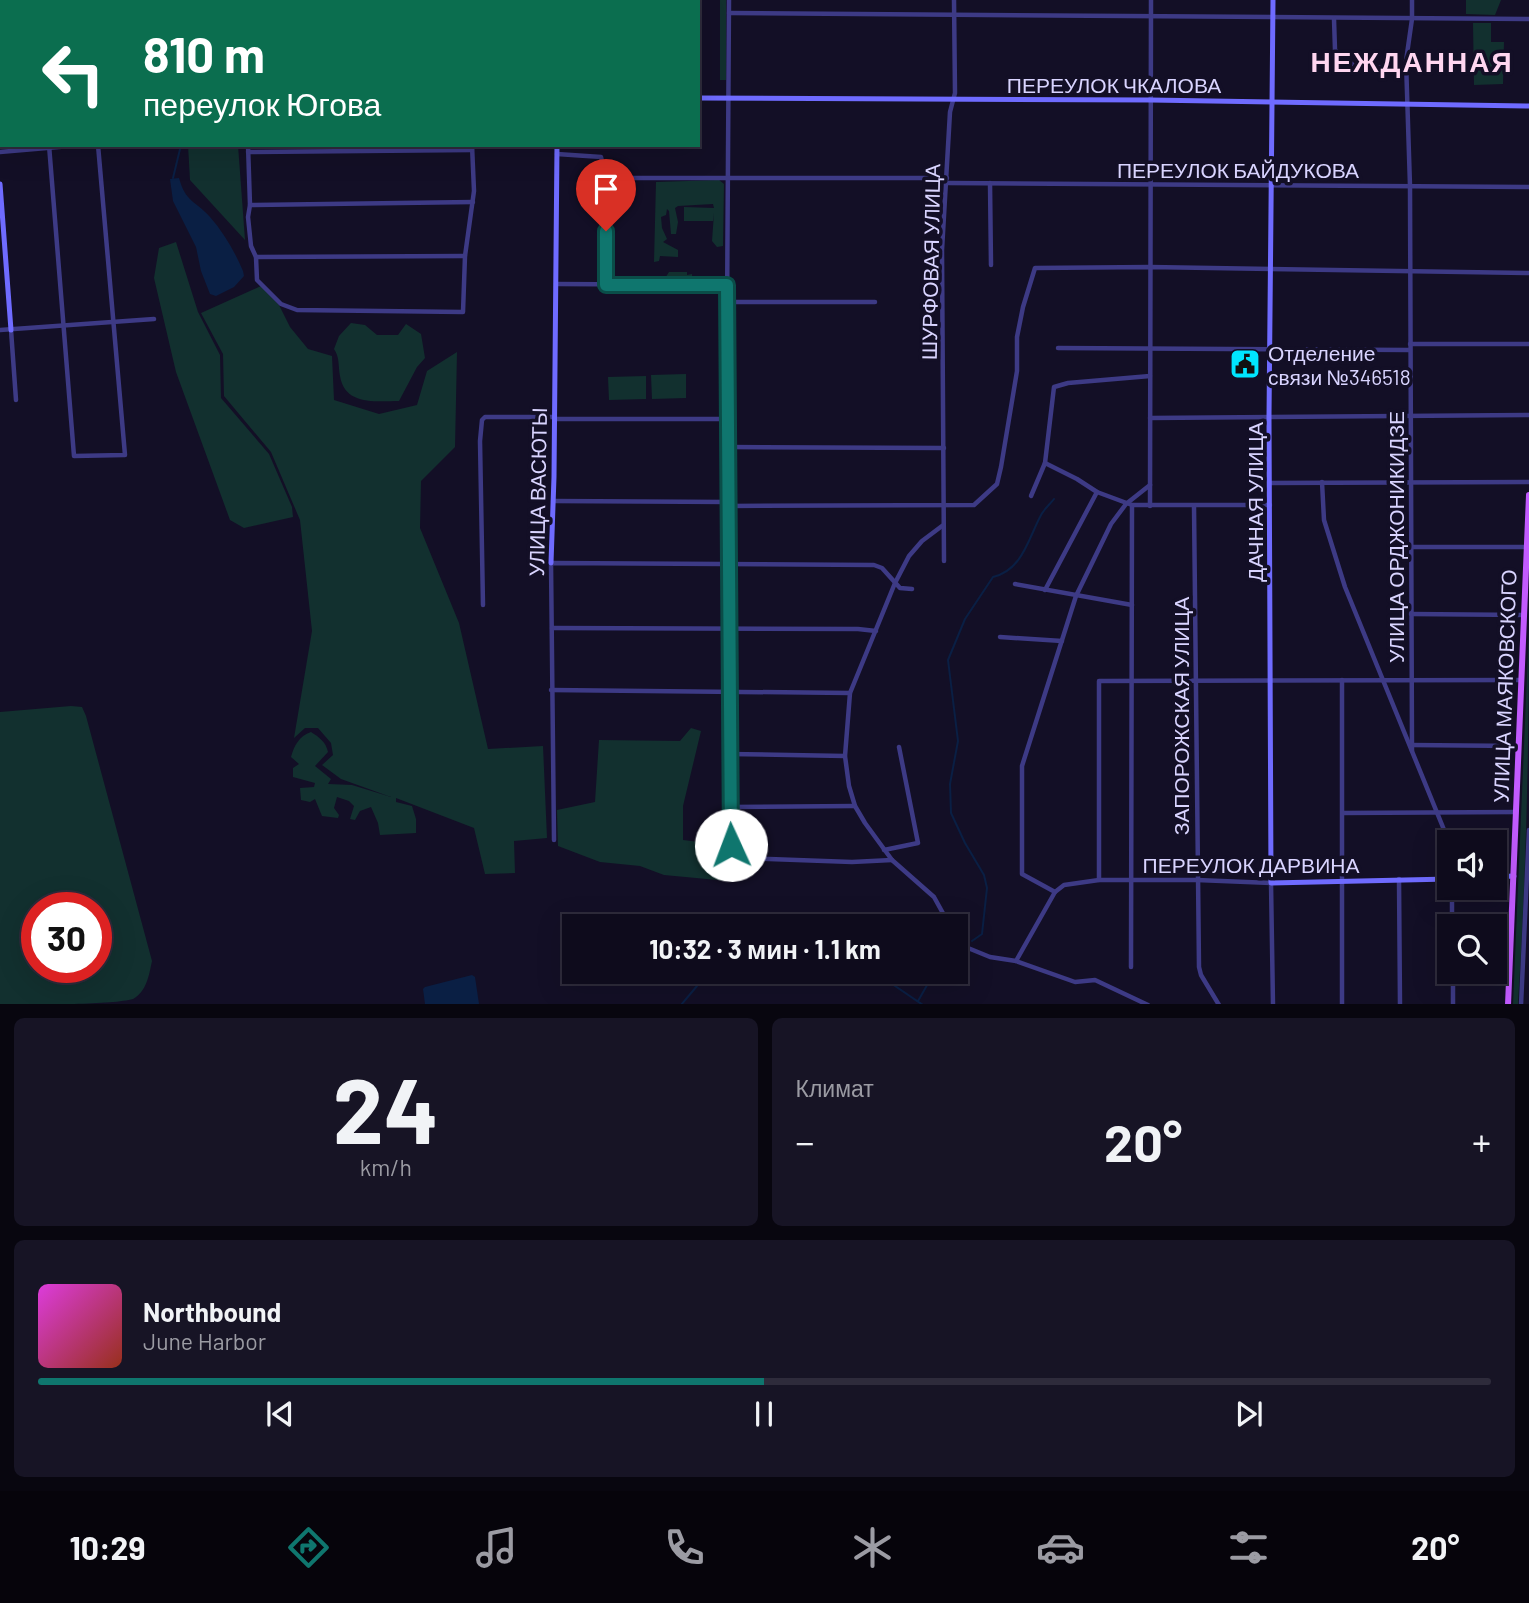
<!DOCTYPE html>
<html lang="ru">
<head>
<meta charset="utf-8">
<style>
	:root { --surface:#0e0b1c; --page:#171425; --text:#f1f3f6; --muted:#9b9ba3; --line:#2e2b3b; --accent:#0f766e }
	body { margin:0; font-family:Barlow,sans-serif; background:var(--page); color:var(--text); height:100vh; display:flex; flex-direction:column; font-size:26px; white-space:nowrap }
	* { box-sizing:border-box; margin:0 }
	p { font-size:23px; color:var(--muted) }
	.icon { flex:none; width:38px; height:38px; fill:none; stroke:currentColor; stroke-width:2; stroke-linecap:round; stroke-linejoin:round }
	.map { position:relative; height:1004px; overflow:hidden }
	.side { display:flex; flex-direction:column; gap:14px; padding:14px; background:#08060f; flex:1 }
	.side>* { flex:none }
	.guide { position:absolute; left:0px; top:0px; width:700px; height:147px; box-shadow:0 7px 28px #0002,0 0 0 2px var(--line); background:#0b6e4f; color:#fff; overflow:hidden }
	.controls { position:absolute; left:1437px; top:830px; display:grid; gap:14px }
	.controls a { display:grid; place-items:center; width:70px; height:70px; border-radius:0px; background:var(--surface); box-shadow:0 7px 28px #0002,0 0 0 2px var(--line); font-size:35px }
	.speed { position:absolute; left:21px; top:892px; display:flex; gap:14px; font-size:35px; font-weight:700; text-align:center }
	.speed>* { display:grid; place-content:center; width:91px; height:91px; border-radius:50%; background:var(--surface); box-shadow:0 7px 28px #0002,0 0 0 2px var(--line); line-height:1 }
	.speed .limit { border:10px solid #d22; background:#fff; color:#111 }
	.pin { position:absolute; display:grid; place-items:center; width:60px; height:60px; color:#fff; margin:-72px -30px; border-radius:50% 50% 50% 0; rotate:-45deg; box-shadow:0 0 7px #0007 }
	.pin .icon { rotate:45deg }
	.me { position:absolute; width:77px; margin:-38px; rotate:358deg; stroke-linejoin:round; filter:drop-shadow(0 0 5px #0008) }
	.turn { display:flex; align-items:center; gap:24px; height:147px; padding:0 28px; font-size:32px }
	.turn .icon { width:91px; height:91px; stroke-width:2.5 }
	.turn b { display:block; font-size:49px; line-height:60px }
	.big { font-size:52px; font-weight:700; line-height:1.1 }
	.side .widget { flex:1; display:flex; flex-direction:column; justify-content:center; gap:10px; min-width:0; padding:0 24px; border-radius:10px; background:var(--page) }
	.side .dial { align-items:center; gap:0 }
	.dial b { font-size:91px; line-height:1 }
	.song { display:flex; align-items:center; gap:21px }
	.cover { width:84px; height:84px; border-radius:10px; background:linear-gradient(135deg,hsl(300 70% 55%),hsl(10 70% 35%)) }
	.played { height:7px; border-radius:4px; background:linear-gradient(90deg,var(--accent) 50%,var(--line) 50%) }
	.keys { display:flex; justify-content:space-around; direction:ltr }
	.heat { display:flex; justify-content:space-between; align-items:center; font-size:38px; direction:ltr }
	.side .tiles { flex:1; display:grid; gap:14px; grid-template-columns:1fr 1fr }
	.widget:last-child { grid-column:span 2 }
	.trip { position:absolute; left:562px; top:914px; width:406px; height:70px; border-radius:0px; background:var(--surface); box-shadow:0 7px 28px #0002,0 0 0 2px var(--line); font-weight:700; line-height:70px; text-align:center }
	.tab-bar { display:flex; height:112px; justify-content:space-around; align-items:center; background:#06040b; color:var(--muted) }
	.tab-bar .icon { width:49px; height:49px }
	.tab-bar .active { color:var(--accent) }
	.tab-bar b { font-size:32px; color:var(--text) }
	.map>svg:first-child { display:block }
	.green { fill:#12302f; fill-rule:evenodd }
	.water { fill:#0a1f44 }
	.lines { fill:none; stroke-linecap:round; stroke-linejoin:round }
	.stream { stroke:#0a1f44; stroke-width:2 }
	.street { stroke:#3d3a85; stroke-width:4.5 }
	.secondary { stroke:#6f6bff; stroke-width:5 }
	.primary { stroke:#c25bff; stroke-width:6 }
	.route-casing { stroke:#0a4d48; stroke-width:18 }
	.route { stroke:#0f766e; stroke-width:12 }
	.labels { text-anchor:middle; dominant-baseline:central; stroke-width:7; stroke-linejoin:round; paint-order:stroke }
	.street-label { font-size:21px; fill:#d9d4ff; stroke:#130f26 }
	.poi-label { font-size:21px; fill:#d9d4ff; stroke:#130f26; text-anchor:start }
	.district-label { font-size:28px; font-weight:bold; letter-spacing:2px; fill:#ffd6f0; stroke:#130f26 }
</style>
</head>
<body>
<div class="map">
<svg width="1529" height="1005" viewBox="0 0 1529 1005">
	<rect width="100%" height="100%" fill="#130f26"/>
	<!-- green -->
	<g class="green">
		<rect x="720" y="0" width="6" height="80"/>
		<path d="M1466 0H1501L1495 15 1466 14Z"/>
		<path d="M1473 23H1491V42H1504L1503 84 1474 85Z"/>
		<path d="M188 145H238L245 240 190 180Z"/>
		<path d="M719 180 724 184 723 246 717 247 712 241 714 213 713 221H684V207L714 208 713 204 678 206 675 208 678 222 676 234H671L669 211 667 209 666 215 661 217 662 228 667 239 663 242 678 250V257L660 256 659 261 654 262 656 182Z"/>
		<path d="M176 242 198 312 220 355 221 398 269 454 292 507 293 517 244 528 230 520 176 372 154 278 159 248Z"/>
		<path d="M669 272H687V275L692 274V277H717V283H662Z"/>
		<path d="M261 286 279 305 290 327 308 349 332 356 334 400 379 414 417 405 427 371 457 352 455 447 421 481 420 528 459 623 488 749 543 746 547 838 514 841 515 873 485 874 474 828 396 798V802L412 806 416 819V833L380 835 378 823 371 807 360 811 355 820 350 819 354 806 349 801 337 797 334 808 339 815 338 818 322 816 315 799 310 802 301 800 300 788 314 787 315 783 293 777V768L299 764 291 757C294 746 299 736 311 732 319 737 326 742 328 752L315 766 331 779 328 784 352 785 391 797 341 779 322 765 333 755 331 743 318 728H305L294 738 312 631 300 520 271 452 224 396 223 354 201 313Z"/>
		<path d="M351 323 365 325 377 335H398L406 324 421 334 425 358 417 367 399 401C376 401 345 406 340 376 338 366 340 358 334 349L339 336Z"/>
		<path d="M686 374V398L652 399 651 375Z"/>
		<path d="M646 376V399L609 400 608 377Z"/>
		<path d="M1529 628C1529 753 1526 879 1518 1004L1513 1005Z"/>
		<path d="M71 706 82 707 86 716 152 961C149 975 147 991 133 999 112 1005 28 1005 0 1004V712ZM37 908H96V968H37Z"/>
		<path d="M691 728 701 731 683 806V840L724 845 728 881 664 875 640 866 600 862 558 846 557 810 595 802 599 740 680 741Z"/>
	</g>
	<!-- water -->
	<g class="water">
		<path d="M179 178C186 203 195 200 210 217 224 233 235 252 243 271L244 276 234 287 216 296 210 294 201 271 196 247 173 201 170 179Z"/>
		<path d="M472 975 475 977 479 1004H425L423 989 425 987Z"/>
	</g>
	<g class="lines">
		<!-- stream -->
		<g class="stream">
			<path d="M187 0V2"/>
			<path d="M173 178 181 145"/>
			<path d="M972 941 982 934 987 888 984 875 965 843 951 813 950 784 958 741 948 660 965 619 993 577C1022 570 1028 540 1040 517 1043 510 1050 504 1054 499"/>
			<path d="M956 954V953"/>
			<path d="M873 971 923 1005"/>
			<path d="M918 1001 930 980 940 971"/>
			<path d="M681 1005 697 986 705 971"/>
		</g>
		<!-- street -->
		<g class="street">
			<path d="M38 0V2"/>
			<path d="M86 0V2"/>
			<path d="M138 0V2"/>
			<path d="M469 0V2"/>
			<path d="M729 0 727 317 731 845 736 855 745 858 852 862 892 860"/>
			<path d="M248 2V0"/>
			<path d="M729 13 1529 19"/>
			<path d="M1334 19 1335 50 1353 65 1406 70"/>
			<path d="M49 145 74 456 125 455 98 145"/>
			<path d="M248 145 250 205 248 217 251 246 256 257 257 280 281 304 297 310 463 312 465 256 474 191 472 145"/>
			<path d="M0 152 82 145"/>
			<path d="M248 152 472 150"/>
			<path d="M557 154 601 157 606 178V285"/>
			<path d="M606 178H947"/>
			<path d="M947 183 1529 187"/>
			<path d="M990 183 991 265"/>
			<path d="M250 205 473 202"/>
			<path d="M256 257 465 256"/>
			<path d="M556 284 728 285"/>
			<path d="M727 302H875"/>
			<path d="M0 330 154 319"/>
			<path d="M11 330 16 400"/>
			<path d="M1410 344H1529"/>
			<path d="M1058 348 1410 350"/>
			<path d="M1150 418 1529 415"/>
			<path d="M555 419H728"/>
			<path d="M728 447 944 448"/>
			<path d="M1045 463 1077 479 1097 492 1132 505H1270"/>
			<path d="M1322 482 1324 520 1345 587 1449 842"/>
			<path d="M1270 483 1529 482"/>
			<path d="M1031 496 1045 463 1054 387 1068 383 1150 376"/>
			<path d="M553 501 728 502"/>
			<path d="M729 506 974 505 997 484 1001 467 1017 371V337L1023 307 1035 268 1150 267 1529 273"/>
			<path d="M1150 506 1151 0"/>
			<path d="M1194 506 1199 967 1201 975 1219 1005"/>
			<path d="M942 526 922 541 909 556 895 583 850 693 845 756 849 786 855 806 865 823 892 860 934 897 950 926"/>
			<path d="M1411 547H1527"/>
			<path d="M944 561 942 250 950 112 955 93 954 0"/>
			<path d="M1015 584 1132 605"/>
			<path d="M1045 590 1097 492"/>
			<path d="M483 605 480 441 482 420 485 417H555"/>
			<path d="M1411 614 1524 615"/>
			<path d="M552 628 858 629 876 631"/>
			<path d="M1000 637 1062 641"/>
			<path d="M551 690 850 693"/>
			<path d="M1411 745 1518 746"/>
			<path d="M1412 751 1410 186 1406 61 1412 19V0"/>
			<path d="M729 754 845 756"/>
			<path d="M730 807 855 806"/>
			<path d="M1343 813 1516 812"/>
			<path d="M554 840 551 563 874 565 882 568 900 588 912 589"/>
			<path d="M884 850 918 843 899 747"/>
			<path d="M1399 879 1400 1005"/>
			<path d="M1099 880V681L1521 680"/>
			<path d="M1452 887V926"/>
			<path d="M1055 892 1022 874V766L1076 596 1111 524 1126 504 1150 485"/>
			<path d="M956 932 968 948 990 957 1016 961 1075 982 1095 980 1148 1005"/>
			<path d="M1016 961 1055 892 1064 885 1099 880H1197L1271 883 1273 1005"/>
			<path d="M1131 967 1132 505"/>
			<path d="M1453 971V1005"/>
			<path d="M1342 1005V680"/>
			<path d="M1521 1005 1529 830"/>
		</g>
		<!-- secondary -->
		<g class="secondary">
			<path d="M1273 0 1269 417 1271 883 1449 879"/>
			<path d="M559 2V0"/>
			<path d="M698 98 1151 100 1529 106"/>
			<path d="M0 184 11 330"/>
			<path d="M551 563 554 477 557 145"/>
			<path d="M1494 877 1514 876"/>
		</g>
		<!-- primary -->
		<path class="primary" d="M1508 1005 1529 495"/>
	</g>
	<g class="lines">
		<!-- route casing -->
		<g class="route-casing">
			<path id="route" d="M606 231V285H727L731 845"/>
		</g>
		<!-- route -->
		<use href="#route" class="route"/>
	</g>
	<!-- icons -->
	<defs>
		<g id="civic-square" transform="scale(1.575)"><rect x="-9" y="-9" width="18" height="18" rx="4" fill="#00e5ff" stroke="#130f26"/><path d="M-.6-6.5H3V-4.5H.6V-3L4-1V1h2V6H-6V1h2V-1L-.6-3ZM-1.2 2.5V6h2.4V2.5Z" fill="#111"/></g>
	</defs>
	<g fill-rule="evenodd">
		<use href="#civic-square" x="1245" y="364"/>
	</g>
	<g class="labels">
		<!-- street labels -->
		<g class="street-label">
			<text x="1114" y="84">ПЕРЕУЛОК ЧКАЛОВА</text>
			<text x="1238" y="169">ПЕРЕУЛОК БАЙДУКОВА</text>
			<text transform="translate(930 262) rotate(-89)">ШУРФОВАЯ УЛИЦА</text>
			<text transform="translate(537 492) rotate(-89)">УЛИЦА ВАСЮТЫ</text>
			<text transform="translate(1254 502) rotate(-90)">ДАЧНАЯ УЛИЦА</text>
			<text transform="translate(1395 537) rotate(-90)">УЛИЦА ОРДЖОНИКИДЗЕ</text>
			<text transform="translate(1504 686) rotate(-88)">УЛИЦА МАЯКОВСКОГО</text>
			<text transform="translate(1180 716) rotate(-90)">ЗАПОРОЖСКАЯ УЛИЦА</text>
			<text x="1251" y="864">ПЕРЕУЛОК ДАРВИНА</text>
		</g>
		<!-- poi labels -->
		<g class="poi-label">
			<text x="1268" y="352">Отделение<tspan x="1268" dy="24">связи №346518</tspan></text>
		</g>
		<!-- district labels -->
		<g class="district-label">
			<text x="1412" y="61">НЕЖДАННАЯ</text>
		</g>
	</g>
</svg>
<div class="controls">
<a><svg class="icon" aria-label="sound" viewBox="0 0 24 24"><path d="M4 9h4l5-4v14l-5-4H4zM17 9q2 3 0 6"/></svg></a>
<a><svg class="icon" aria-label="search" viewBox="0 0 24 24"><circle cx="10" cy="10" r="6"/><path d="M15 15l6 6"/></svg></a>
</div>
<div class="speed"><div class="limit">30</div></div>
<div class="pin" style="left:606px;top:231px;background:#d93025"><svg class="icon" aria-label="arrive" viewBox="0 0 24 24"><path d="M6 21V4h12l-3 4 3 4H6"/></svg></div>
<svg class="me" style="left:731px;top:845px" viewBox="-20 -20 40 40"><circle r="19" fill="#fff"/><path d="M0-13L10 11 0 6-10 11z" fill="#0f766e"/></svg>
<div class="trip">10:32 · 3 мин · 1.1 km</div>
<div class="guide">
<div class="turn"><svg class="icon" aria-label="left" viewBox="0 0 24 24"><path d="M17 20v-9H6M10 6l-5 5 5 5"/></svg><div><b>810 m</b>переулок Югова</div></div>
</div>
</div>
<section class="side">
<div class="tiles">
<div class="widget dial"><b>24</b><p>km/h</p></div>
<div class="widget"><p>Климат</p>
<div class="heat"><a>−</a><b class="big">20°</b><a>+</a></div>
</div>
<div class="widget">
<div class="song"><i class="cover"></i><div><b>Northbound</b><p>June Harbor</p></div></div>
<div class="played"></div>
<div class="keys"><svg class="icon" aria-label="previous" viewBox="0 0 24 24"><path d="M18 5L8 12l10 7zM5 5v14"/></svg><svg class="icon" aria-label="pause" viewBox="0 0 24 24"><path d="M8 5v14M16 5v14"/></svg><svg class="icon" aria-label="next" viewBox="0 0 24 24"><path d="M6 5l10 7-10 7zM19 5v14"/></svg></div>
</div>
</div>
</section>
<nav class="tab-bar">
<b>10:29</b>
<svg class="icon active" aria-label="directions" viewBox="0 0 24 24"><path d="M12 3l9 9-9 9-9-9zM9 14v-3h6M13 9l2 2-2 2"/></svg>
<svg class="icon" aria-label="music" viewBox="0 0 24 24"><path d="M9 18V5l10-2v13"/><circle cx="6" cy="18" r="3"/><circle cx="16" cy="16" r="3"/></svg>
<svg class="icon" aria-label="phone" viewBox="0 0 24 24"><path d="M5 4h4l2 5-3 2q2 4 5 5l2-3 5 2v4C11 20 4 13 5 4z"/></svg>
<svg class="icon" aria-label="climate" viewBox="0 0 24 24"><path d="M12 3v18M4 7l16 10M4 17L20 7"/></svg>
<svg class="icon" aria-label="car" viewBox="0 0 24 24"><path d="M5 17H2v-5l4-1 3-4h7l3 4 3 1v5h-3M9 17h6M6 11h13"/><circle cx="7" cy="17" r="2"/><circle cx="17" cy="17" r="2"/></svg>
<svg class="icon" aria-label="filters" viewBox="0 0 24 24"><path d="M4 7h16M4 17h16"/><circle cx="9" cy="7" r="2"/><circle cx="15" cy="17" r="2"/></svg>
<b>20°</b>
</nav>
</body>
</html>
